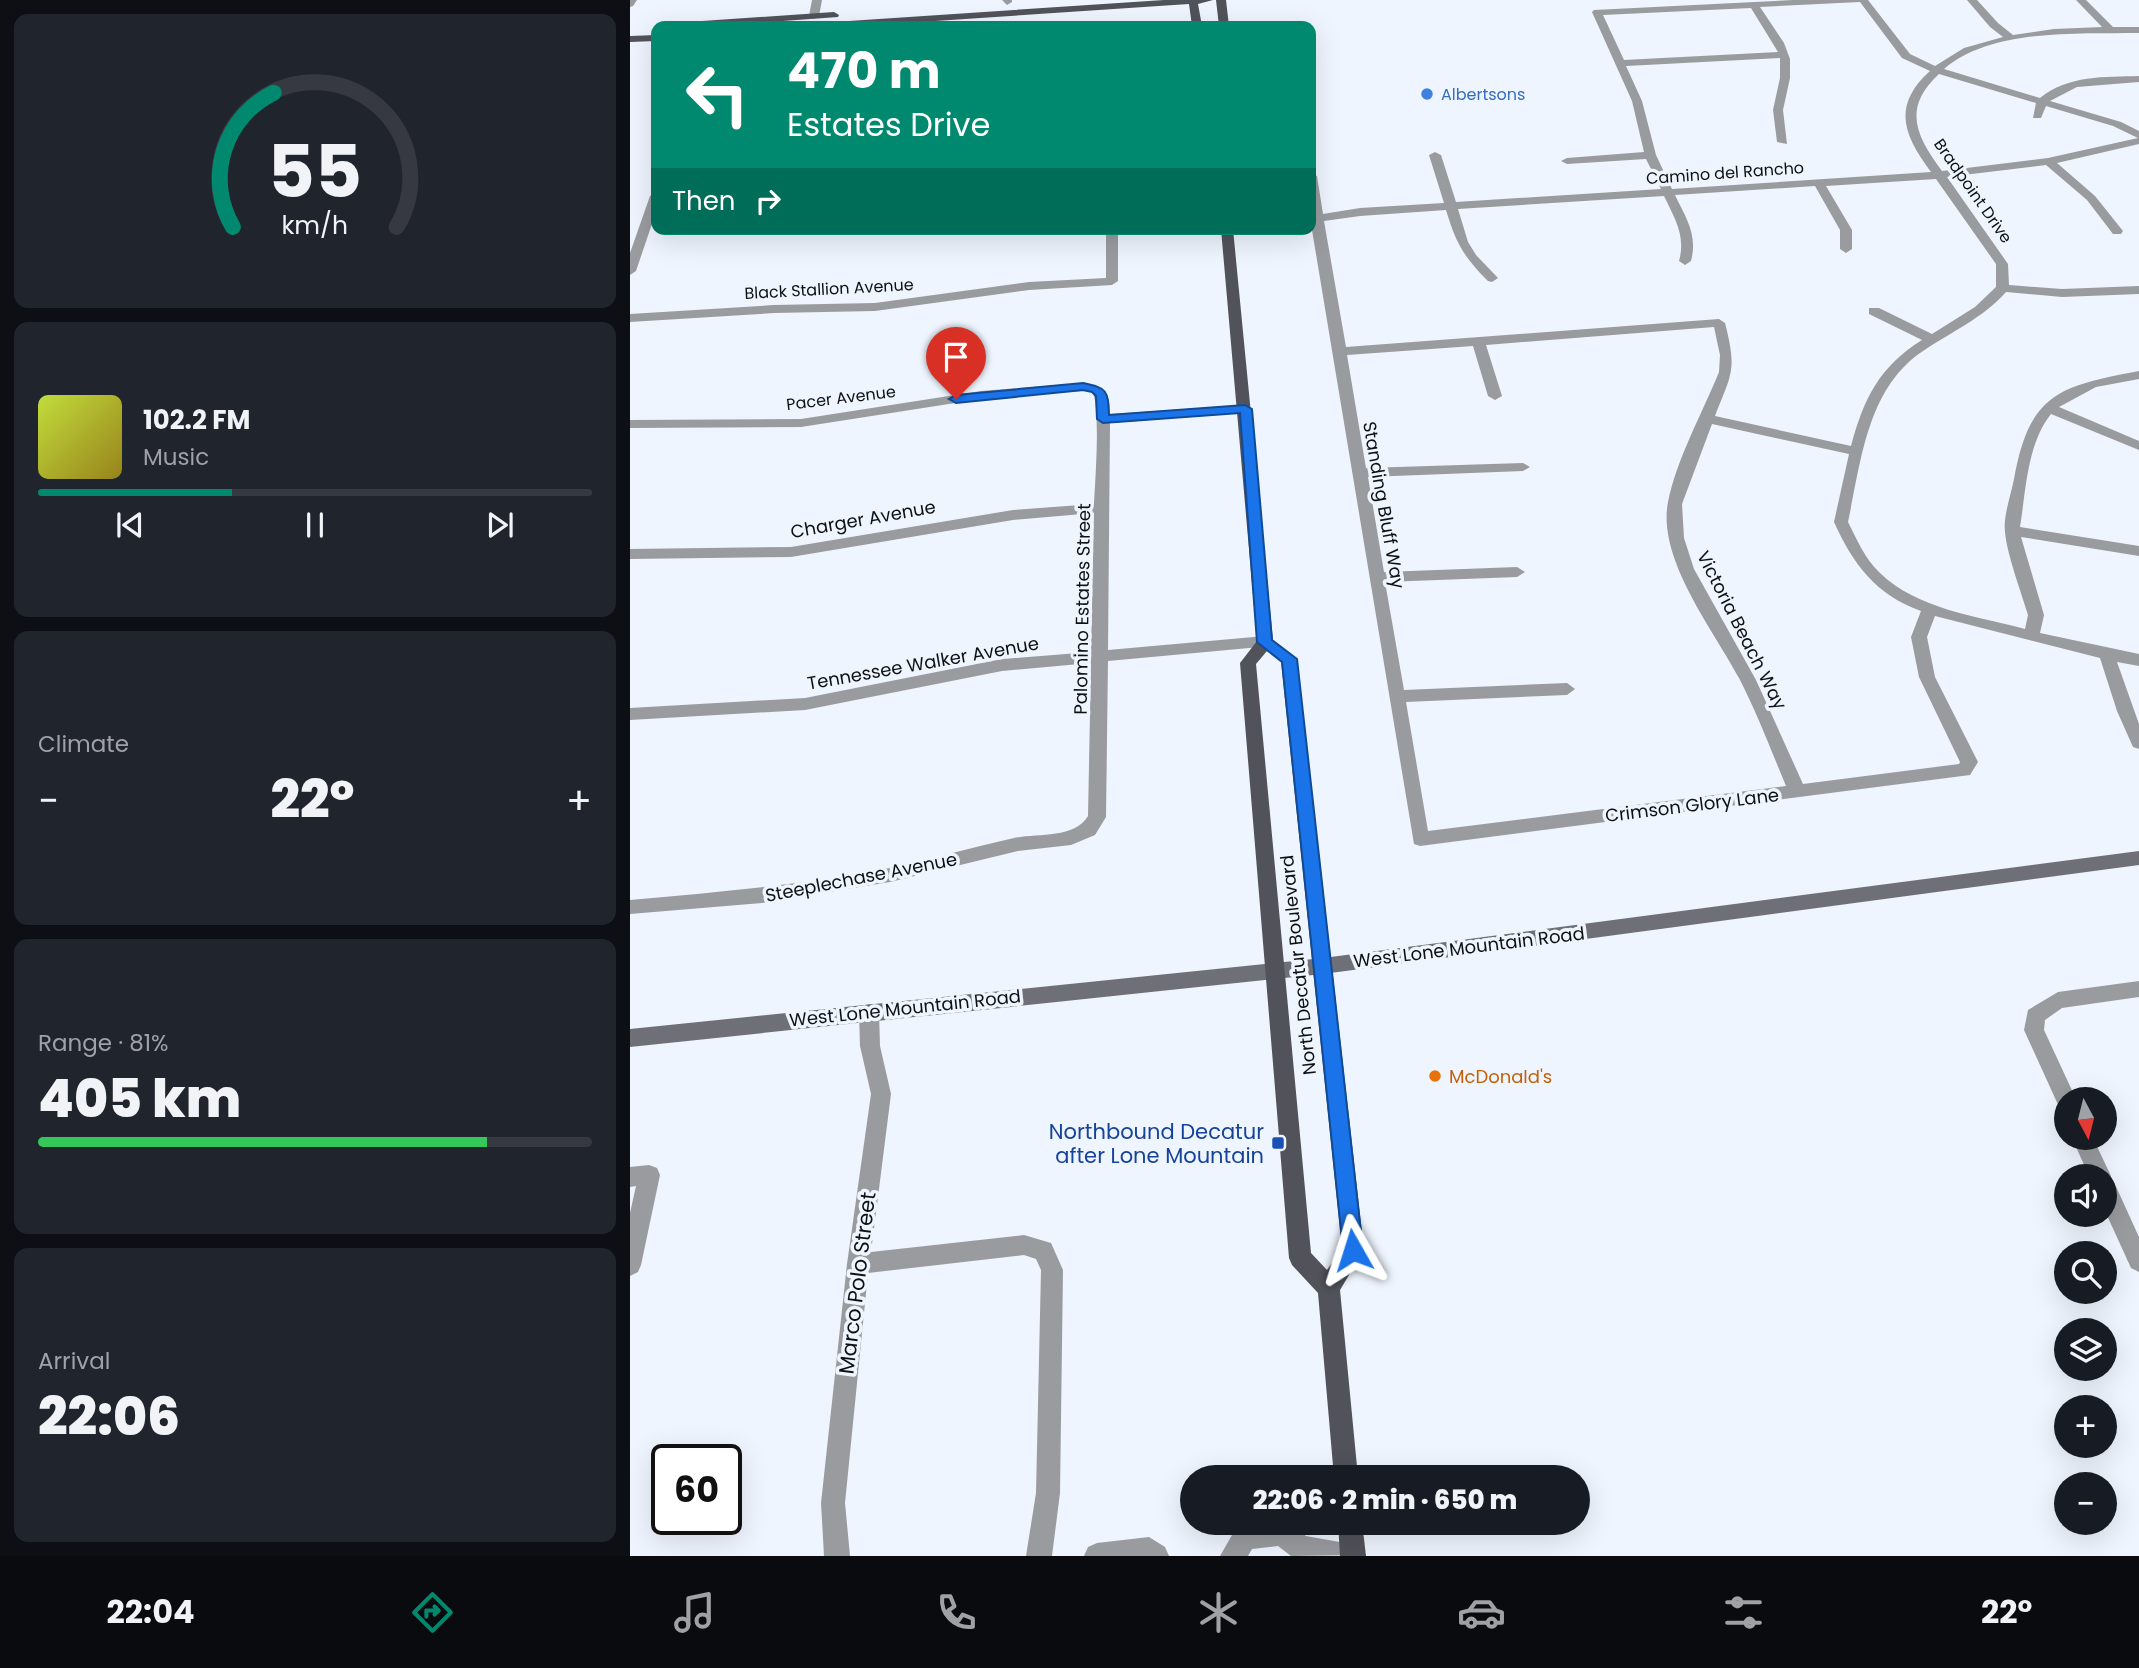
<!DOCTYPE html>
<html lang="en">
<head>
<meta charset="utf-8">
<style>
	:root { --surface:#171b24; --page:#20242c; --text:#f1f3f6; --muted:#9ea1a6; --line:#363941; --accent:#00896e }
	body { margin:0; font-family:Poppins,sans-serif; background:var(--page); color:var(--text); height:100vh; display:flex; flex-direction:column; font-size:26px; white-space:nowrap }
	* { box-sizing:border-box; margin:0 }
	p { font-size:23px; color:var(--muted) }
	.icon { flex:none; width:38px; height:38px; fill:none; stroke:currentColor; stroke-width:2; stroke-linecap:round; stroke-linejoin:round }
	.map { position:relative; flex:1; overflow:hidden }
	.drawer { display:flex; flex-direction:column; gap:14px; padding:14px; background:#0d0f14; width:630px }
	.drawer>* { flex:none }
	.top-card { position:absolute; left:21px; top:21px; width:665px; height:214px; border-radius:14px; box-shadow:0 7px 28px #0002; background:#00896e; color:#fff; overflow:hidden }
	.needle { width:46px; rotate:173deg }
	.fabs { position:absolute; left:1424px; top:1087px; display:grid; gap:14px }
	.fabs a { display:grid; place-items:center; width:63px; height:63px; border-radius:50%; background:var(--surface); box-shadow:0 7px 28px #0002; font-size:35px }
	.speed { position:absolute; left:21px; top:1444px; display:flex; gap:14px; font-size:35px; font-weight:700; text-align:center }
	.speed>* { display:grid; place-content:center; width:91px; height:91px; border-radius:50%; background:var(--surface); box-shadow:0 7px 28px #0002; line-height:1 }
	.speed .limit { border:4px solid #111; border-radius:10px; background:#fff; color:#111 }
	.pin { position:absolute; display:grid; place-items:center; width:60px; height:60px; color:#fff; margin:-72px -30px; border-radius:50% 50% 50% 0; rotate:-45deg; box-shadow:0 0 7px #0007 }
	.pin .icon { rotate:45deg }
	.me { position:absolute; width:77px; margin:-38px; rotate:354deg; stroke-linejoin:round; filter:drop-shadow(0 0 5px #0008) }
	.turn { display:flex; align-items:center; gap:24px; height:147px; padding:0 21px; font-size:32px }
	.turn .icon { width:91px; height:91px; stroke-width:2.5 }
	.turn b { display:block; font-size:49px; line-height:60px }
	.then { display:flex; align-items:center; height:66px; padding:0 21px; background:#0003; gap:14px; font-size:26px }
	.big { font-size:52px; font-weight:800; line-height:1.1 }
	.drawer .widget { flex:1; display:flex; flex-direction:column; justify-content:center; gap:10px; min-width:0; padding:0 24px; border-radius:14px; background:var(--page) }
	.drawer .dial { align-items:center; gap:0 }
	.dial svg { height:182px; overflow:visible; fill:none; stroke:var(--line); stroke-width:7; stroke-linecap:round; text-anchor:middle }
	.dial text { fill:var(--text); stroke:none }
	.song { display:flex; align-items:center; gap:21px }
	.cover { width:84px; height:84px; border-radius:10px; background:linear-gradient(135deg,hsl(70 70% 55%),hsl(50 70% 35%)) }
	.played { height:7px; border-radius:4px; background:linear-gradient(90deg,var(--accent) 35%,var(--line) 35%) }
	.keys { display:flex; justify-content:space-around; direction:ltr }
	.heat { display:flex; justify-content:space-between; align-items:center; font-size:38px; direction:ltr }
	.charge { height:10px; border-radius:5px; background:linear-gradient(90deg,#34c759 81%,var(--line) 0) }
	.trip { position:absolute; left:550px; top:1465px; width:410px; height:70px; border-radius:35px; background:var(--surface); box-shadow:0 7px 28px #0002; font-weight:800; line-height:70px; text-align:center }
	.tabs { display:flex; height:112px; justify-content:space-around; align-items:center; background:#090b0e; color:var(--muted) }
	.tabs .icon { width:49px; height:49px }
	.tabs .selected { color:var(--accent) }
	.tabs b { font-size:32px; color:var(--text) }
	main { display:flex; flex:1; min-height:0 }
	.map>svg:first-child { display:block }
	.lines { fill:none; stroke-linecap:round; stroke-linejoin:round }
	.street { fill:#9a9b9f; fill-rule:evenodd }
	.secondary { fill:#6f7077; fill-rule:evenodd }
	.primary { fill:#51525a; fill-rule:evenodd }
	.route { fill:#1a73e8; stroke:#114b97; stroke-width:2 }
	.shop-dot { fill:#3f7fe0; stroke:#eef5fe; stroke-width:2.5 }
	.food-dot { fill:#e8710a; stroke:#eef5fe; stroke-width:2.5 }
	.transit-dot { fill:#1a4fb4; stroke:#eef5fe; stroke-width:2.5 }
	.labels { text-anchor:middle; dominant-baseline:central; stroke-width:7; stroke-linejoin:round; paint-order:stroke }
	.far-shop-label { font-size:16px; fill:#366cbe; stroke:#eef5fe; text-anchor:start }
	.far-street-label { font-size:16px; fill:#0e1114; stroke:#eef5fe }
	.street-label { font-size:18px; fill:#0e1114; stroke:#eef5fe }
	.food-label { font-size:18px; fill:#c56008; stroke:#eef5fe; text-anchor:start }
	.near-transit-label { font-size:21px; fill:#164399; stroke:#eef5fe; text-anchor:end }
	.near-street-label { font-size:21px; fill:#0e1114; stroke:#eef5fe }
</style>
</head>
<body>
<main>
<section class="drawer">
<div class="widget dial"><svg viewBox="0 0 100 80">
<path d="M14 69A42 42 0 1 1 86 69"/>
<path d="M14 69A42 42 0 0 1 32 10" stroke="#00896e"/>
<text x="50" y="56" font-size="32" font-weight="700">55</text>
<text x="50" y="72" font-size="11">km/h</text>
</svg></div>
<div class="widget">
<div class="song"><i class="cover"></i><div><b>102.2 FM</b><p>Music</p></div></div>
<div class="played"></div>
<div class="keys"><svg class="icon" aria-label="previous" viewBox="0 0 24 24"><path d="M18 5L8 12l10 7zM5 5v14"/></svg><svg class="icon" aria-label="pause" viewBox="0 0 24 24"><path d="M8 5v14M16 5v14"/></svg><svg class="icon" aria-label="next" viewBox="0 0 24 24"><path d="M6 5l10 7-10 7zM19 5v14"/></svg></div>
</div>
<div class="widget"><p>Climate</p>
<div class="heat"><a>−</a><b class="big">22°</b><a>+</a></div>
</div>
<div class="widget"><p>Range · 81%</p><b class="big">405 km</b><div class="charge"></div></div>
<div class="widget"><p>Arrival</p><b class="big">22:06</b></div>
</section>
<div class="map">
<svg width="1509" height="1556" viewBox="0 0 1509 1556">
	<rect width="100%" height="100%" fill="#eef5fe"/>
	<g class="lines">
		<!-- street -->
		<g class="street">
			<path d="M0 0H7L3 6 0 7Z"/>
			<path d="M182 0H192L189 16 184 19 179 16Z"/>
			<path d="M372 0H382V2L377 5Z"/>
			<path d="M1163 0H1238L1280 54 1305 66 1334 48 1373 37 1360 27 1337 0H1347L1368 23 1383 35 1424 29 1472 27 1446 0H1456L1483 27H1509V33C1450 34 1362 28 1314 69L1410 98C1438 75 1475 77 1509 76V82L1447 87 1420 101 1491 122 1509 131V144L1427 163 1465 196 1493 231 1491 234H1483L1457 200 1416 165 1317 177 1378 264 1379 285 1432 289 1509 286V294L1432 297 1376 292C1353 318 1321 332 1293 351 1237 388 1231 462 1218 522 1227 540 1235 559 1250 573 1287 609 1346 616 1395 629L1398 615C1391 591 1377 555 1375 532 1373 516 1381 495 1384 479 1399 393 1430 386 1509 371V379L1466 387 1429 407 1509 441V450L1421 414C1397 444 1396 490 1390 527L1509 546V556L1391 537 1414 615 1410 633 1509 654V666L1487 662 1509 724V749L1503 747 1487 711 1470 658 1305 616 1297 637 1305 677 1348 762 1340 775 790 846 784 844 681 224V173L687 176 693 214 730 208 814 203 799 155 805 152 811 155 826 202 1031 189 1016 159 937 164 931 161 937 158 1014 152 1002 101 962 12 964 10ZM1230 2 1272 58 1300 71C1261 106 1274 136 1301 172L1042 189 1026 155 1012 101 996 66 1150 58V78L1143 110 1147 142 1157 144 1153 110 1160 78V59L1154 43 1130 7ZM1121 8 1148 52 994 60 973 15ZM1309 74 1406 103 1403 118H1411L1416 106 1483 126 1508 138 1418 158 1312 171C1286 136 1272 108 1309 74ZM1306 179 1366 264V287L1345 307 1302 334 1249 308H1239V314L1292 340C1249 367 1234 398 1221 446L1085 416C1102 373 1107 370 1095 323L1089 319 716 347 694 221 730 216 816 210C826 243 833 256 858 281L862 282 868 278 846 255 838 242 828 209 1034 196C1045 219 1056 236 1049 261L1055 265 1061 261C1068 235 1056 218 1045 195L1185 186 1210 230V249L1216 253 1222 249V230L1196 186ZM1084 327 1090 355 1089 372C1072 414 1047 458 1038 502 1027 559 1083 629 1109 678 1127 713 1141 750 1156 786L798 831 776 702 937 695 945 689 937 683 774 690 755 582 887 577 895 572 887 567 754 572 738 477 893 471 900 467 893 463 736 468 717 355 843 346 858 396 865 400 872 396 856 345ZM1082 424 1219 454 1204 522C1223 564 1246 595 1291 611L1281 637 1289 677 1330 762 1329 764 1173 784 1126 680 1064 569 1054 538 1052 504Z"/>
			<path d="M26 192V212L6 271 0 275V253L20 196Z"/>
			<path d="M476 229H538L532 233 488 235V281L482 285 399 290 245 311 144 313 0 322V314L144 305 245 303 399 282 476 278Z"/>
			<path d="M453 383C477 387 479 391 480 414L615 405 622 409 615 413 480 423 478 650 635 636 643 642 641 646 478 661 476 817 465 835 441 845 388 851 260 882 132 903 0 914V900C87 892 174 885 260 868 302 859 343 847 384 838 408 833 444 839 458 816L461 663 372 671 175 710 0 720V708L175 698 372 659 461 652 464 513 383 520 161 557 0 559V549L161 547 383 510 464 504C465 485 471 403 462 392L453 391 351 399 171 427 0 428V420L171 419 351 391Z"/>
			<path d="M1509 981V997L1432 1008 1415 1020 1414 1030 1446 1099H1437V1112L1430 1109 1394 1030 1398 1010 1428 992Z"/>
			<path d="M239 1004 246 1006 249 1012 250 1046 261 1094 241 1252 394 1235 421 1243 433 1270 430 1493 422 1556H396L406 1493 411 1270 406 1259 394 1255 238 1273 215 1503 220 1556H194L191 1503 217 1264 241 1094 230 1046 229 1012 232 1006Z"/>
			<path d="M1442 1138H1463L1481 1176 1479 1179 1483 1180 1509 1237V1272L1501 1268 1475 1211V1176H1459Z"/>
			<path d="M19 1165 27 1168 30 1175 11 1265 8 1272 0 1276V1213L6 1186 0 1187V1167Z"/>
			<path d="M633 1522H657L676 1536 732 1546 736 1555 661 1556 648 1546 622 1549 618 1556H590L606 1528Z"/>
			<path d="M519 1537 535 1547 539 1556H454L458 1547 467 1543Z"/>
		</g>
		<!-- secondary -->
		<path class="secondary" d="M1509 851V865L693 974 0 1047V1029L693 958Z"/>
		<!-- primary -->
		<g class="primary">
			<path d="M534 0H583L568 4 572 26H562L559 4 230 26H184L189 23Z"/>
			<path d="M586 0H596L599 26H589Z"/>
			<path d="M204 12 209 15 208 17 83 26H38L43 23Z"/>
			<path d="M26 35V41L0 42V36Z"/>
			<path d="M591 229H603L643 640 667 659 734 1250 710 1290 728 1477H704L688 1293 662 1265 659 1258 610 663 627 641ZM637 651 651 661 712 1248 697 1270 681 1253 626 664Z"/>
			<path d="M708 1522H732L736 1556H710Z"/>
		</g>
	</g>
	<!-- route -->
	<path class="route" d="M453 383C477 388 478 390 479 415L615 405 622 409 642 640 667 659 733 1250 730 1256 723 1259 716 1256 713 1250 652 662 627 642 610 413 473 423 467 419 466 396 462 392 453 390 326 403 319 399 326 395Z"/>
	<!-- markers -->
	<circle class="shop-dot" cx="797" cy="94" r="7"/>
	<circle class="food-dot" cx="805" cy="1076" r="7"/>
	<rect class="transit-dot" x="641" y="1136" width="14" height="14" rx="3.5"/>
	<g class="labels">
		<!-- far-shop labels -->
		<g class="far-shop-label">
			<text x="811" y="94">Albertsons</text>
		</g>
		<!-- far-street labels -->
		<g class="far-street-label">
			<text transform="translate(1095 173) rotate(-4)">Camino del Rancho</text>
			<text transform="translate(1343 191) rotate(55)">Bradpoint Drive</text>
			<text transform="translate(199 289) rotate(-3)">Black Stallion Avenue</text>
			<text transform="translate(211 398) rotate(-7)">Pacer Avenue</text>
		</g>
		<!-- street labels -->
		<g class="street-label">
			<text transform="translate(754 505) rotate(80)">Standing Bluff Way</text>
			<text transform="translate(233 519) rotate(-10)">Charger Avenue</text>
			<text transform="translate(452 609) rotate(-89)">Palomino Estates Street</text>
			<text transform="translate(1112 630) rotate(63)">Victoria Beach Way</text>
			<text transform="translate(293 663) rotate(-10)">Tennessee Walker Avenue</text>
			<text transform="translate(1062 805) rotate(-7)">Crimson Glory Lane</text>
			<text transform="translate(231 877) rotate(-11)">Steeplechase Avenue</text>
			<text transform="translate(839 947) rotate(-7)">West Lone Mountain Road</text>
			<text transform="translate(668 965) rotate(-96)">North Decatur Boulevard</text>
			<text transform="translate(275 1008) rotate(-6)">West Lone Mountain Road</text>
		</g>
		<!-- food labels -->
		<g class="food-label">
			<text x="819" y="1076">McDonald's</text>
		</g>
		<!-- near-transit labels -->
		<g class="near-transit-label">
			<text x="634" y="1131">Northbound Decatur<tspan x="634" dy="24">after Lone Mountain</tspan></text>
		</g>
		<!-- near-street labels -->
		<g class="near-street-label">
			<text transform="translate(227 1283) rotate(-83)">Marco Polo Street</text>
		</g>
	</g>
</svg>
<div class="fabs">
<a><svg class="needle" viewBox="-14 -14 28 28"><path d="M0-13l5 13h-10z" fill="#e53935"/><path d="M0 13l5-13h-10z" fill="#9ea1a6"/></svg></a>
<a><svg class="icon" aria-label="sound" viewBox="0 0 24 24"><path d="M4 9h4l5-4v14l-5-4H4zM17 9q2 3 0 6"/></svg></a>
<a><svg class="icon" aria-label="search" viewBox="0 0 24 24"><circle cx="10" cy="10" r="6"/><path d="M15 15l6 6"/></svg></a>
<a><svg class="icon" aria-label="layers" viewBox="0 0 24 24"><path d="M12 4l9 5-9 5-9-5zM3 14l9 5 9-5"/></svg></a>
<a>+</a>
<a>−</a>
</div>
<div class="speed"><div class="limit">60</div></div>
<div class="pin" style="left:326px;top:399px;background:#d93025"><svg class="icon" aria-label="arrive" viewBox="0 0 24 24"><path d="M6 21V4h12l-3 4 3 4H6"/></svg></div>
<svg class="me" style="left:723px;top:1250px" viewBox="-20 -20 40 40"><path d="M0-17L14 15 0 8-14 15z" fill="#1a73e8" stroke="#fff" stroke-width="4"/></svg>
<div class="trip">22:06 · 2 min · 650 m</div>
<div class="top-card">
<div class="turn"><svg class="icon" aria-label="left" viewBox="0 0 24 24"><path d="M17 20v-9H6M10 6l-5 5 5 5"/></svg><div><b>470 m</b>Estates Drive</div></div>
<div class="then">Then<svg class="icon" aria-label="right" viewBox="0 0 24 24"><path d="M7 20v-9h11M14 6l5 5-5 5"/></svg></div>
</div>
</div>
</main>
<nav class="tabs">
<b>22:04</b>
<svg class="icon selected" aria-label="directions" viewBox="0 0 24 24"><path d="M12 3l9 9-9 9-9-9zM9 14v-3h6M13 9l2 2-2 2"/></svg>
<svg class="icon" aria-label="music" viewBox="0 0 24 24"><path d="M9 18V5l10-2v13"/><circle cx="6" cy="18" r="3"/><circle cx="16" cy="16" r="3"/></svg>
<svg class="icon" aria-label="phone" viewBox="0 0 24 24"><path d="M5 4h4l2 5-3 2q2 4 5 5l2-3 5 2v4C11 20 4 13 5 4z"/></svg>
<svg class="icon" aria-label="climate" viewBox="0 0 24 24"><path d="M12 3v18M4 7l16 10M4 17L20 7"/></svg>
<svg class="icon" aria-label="car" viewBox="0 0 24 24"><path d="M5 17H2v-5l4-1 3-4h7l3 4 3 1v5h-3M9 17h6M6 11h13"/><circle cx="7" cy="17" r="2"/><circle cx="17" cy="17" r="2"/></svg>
<svg class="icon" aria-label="filters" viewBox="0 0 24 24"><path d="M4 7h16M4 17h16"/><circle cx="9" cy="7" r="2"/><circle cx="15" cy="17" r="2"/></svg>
<b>22°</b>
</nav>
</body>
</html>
